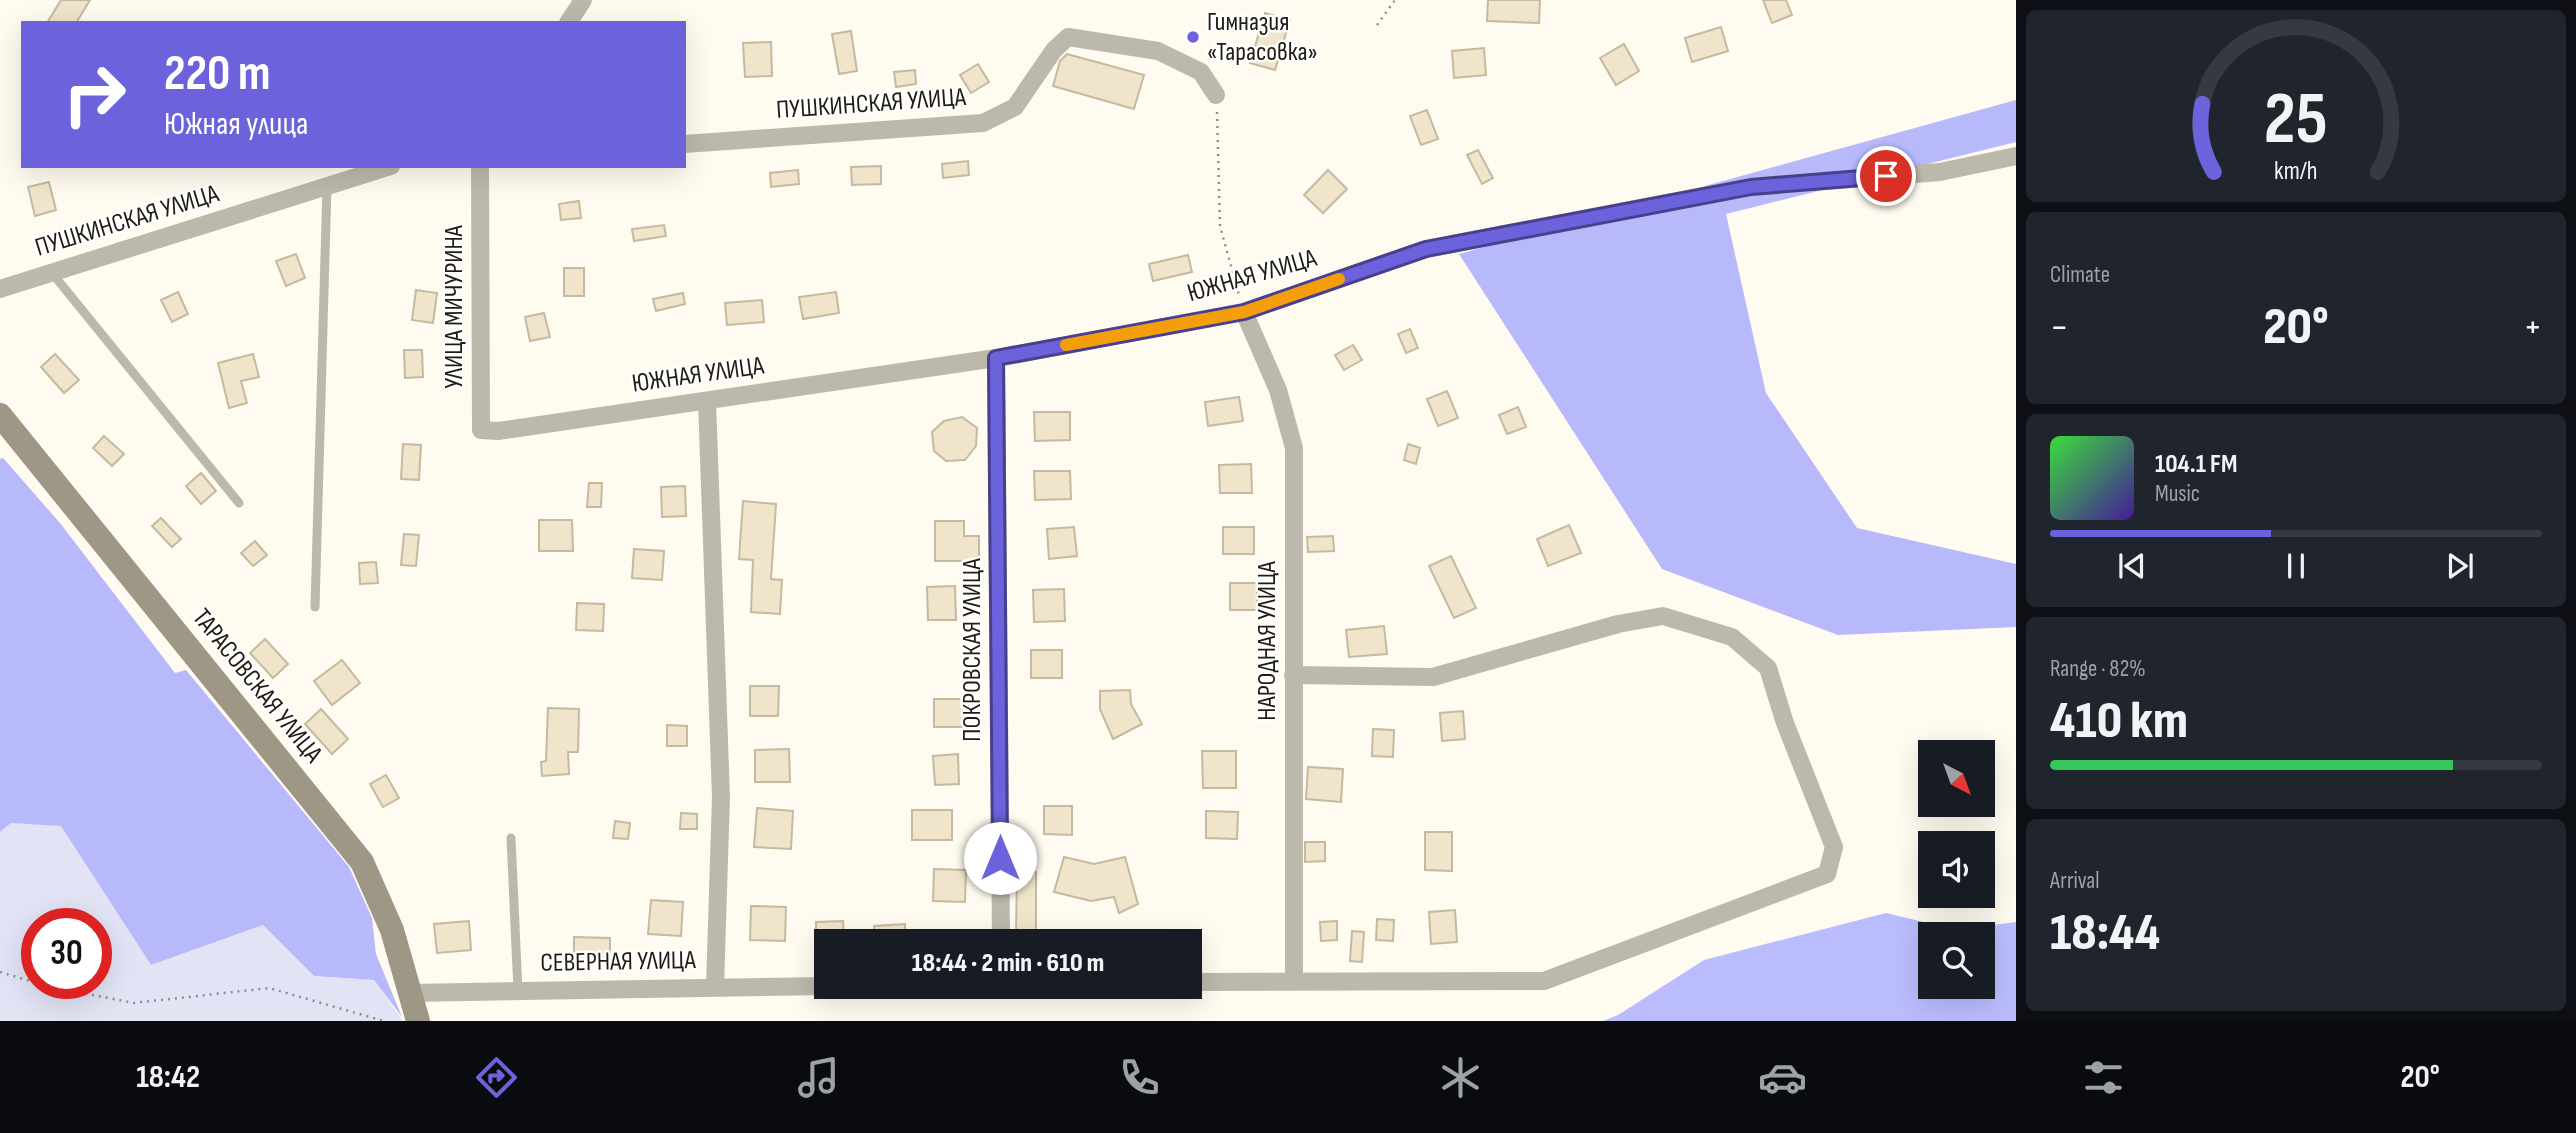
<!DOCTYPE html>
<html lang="en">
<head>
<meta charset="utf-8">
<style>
	:root { --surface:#171b24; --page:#20242c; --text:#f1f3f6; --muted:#9ea1a6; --line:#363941; --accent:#6c62dc }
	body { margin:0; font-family:"Sofia Sans Condensed",sans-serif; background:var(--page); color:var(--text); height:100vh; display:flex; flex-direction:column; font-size:26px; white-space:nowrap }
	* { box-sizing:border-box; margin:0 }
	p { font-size:23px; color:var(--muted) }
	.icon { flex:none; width:38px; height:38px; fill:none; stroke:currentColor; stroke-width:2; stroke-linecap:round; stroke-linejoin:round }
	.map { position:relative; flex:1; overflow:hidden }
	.side { display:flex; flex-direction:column; gap:10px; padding:10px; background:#0d0f14; width:560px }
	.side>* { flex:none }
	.banner { position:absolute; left:21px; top:21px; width:665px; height:147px; border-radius:0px; box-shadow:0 7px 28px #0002; background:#6c62dc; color:#fff; overflow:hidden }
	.needle { width:46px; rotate:139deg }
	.buttons { position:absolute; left:1918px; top:740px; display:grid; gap:14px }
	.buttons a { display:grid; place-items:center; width:77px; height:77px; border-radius:0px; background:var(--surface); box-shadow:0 7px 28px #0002; font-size:35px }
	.speed { position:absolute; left:21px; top:908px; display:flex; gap:14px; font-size:35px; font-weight:700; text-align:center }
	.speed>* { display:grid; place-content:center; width:91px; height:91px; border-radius:50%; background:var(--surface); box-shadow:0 7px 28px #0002; line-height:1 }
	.speed .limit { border:10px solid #d22; background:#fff; color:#111 }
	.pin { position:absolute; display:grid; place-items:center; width:60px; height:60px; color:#fff; margin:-30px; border:4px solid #fff; border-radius:50%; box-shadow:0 2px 7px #0007 }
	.me { position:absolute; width:77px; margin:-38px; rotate:0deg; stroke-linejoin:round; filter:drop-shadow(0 0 5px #0008) }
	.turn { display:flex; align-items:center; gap:24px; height:147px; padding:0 28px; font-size:32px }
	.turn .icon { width:91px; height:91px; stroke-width:2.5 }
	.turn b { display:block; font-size:49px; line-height:60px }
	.big { font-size:52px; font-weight:800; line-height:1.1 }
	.side .tile { flex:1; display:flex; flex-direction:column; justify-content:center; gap:10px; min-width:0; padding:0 24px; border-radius:10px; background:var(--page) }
	.side .dial { align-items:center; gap:0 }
	.dial svg { height:182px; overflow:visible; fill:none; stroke:var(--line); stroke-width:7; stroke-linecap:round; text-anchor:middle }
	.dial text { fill:var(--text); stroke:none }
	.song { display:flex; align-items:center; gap:21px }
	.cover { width:84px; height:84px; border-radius:10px; background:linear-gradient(135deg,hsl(120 70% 55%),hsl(260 70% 35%)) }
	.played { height:7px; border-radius:4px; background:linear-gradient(90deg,var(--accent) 45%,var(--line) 45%) }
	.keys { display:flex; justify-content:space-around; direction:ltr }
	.heat { display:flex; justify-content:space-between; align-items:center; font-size:38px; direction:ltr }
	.charge { height:10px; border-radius:5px; background:linear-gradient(90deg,#34c759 82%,var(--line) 0) }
	.trip { position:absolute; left:814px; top:929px; width:388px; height:70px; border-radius:0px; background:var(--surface); box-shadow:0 7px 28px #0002; font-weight:800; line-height:70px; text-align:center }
	.menu { display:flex; height:112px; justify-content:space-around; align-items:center; background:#090b0e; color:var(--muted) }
	.menu .icon { width:49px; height:49px }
	.menu .on { color:var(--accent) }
	.menu b { font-size:32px; color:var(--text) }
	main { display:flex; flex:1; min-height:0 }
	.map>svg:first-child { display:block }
	.green { fill:#e2e3f4; fill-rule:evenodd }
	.forest { fill:#b7b9fb }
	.water { fill:#babcfe; fill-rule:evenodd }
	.building { fill:#f0e5ca; stroke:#c4ba9f; stroke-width:2 }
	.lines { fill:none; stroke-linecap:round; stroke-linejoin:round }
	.path { stroke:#928e84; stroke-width:2.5; stroke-dasharray:2 5; stroke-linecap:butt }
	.lane { stroke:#bdb8ac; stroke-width:9 }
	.street { stroke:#bdb8ac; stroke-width:18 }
	.secondary { stroke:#9e9786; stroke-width:24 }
	.route-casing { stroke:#46408f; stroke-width:18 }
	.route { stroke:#6c62dc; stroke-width:12 }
	.slow { stroke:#f59e0b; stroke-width:12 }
	.poi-dot { fill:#6c62dc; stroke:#fff; stroke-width:2.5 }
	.labels { text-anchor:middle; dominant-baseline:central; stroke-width:5; stroke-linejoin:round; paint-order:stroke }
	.poi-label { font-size:26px; fill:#201c12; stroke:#fff; text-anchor:start }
	.street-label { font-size:26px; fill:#201c12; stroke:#fff }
</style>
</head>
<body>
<main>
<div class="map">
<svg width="2016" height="1021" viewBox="0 0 2016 1021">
	<rect width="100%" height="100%" fill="#fffbf0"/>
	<!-- green -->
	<path class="green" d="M11 823 61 825 151 965 263 925 314 976 374 980 403 1021H0V832ZM37 924H96V984H37Z"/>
	<!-- forest -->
	<g class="forest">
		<path d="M2016 100V142L1726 214 1766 393 1857 528 2016 564V627L1838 635 1662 569 1459 254Z"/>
		<path d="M3 458 60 523 175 673 186 670 349 867 372 918 376 954 402 1017 374 980 314 976 263 925 151 965 61 826 11 823 0 832V459Z"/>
	</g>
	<!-- water -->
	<path class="water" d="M1886 913 1957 930 2016 922V1021H1603L1618 1015 1704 960ZM1930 934H1983V987H1930Z"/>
	<!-- building -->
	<g class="building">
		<path d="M61 0H90L76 23H47Z"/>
		<path d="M1488 0H1540L1539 23 1487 21Z"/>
		<path d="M1763 0H1786L1792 15 1772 23Z"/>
		<path d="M1265 13 1290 20 1275 70 1250 63Z"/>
		<path d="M1721 27 1728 51 1692 62 1685 38Z"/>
		<path d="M851 31 857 71 839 74 832 34Z"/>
		<path d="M771 42 772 76 745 77 743 43Z"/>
		<path d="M1624 44 1639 71 1616 85 1600 58Z"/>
		<path d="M1484 48 1486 75 1454 78 1452 51Z"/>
		<path d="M1067 54 1144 75 1134 109 1053 86 1060 61Z"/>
		<path d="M978 64 989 82 971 93 960 75Z"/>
		<path d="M915 70 916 84 896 87 894 72Z"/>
		<path d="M1427 110 1438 139 1421 145 1410 116Z"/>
		<path d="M1478 150 1493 178 1482 184 1467 155Z"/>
		<path d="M968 161 969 175 943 178 942 164Z"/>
		<path d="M881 166V184L852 185 851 167Z"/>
		<path d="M798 170 799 184 771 187 770 173Z"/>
		<path d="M1328 170 1347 189 1323 213 1304 195Z"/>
		<path d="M49 182 56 210 35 216 28 187Z"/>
		<path d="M579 201 581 218 561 220 559 204Z"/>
		<path d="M664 225 666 236 634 241 632 229Z"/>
		<path d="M296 254 305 278 286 286 276 261Z"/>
		<path d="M1188 255 1192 272 1153 281 1149 264Z"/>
		<rect x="564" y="268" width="20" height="28"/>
		<path d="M416 290 437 293 433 323 412 320Z"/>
		<path d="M178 292 188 314 172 322 161 300Z"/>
		<path d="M836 292 839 313 803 319 799 297Z"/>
		<path d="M683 293 685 304 656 311 653 299Z"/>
		<path d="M762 300 764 322 727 325 725 303Z"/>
		<path d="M544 313 550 337 530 341 525 317Z"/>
		<path d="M1410 329 1418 348 1406 353 1398 334Z"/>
		<path d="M1353 345 1362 360 1344 370 1335 355Z"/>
		<path d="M404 350H422L423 377 405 378Z"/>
		<path d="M55 354 79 380 64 393 41 367Z"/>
		<path d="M253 354 259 377 241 381 247 403 229 408 218 363Z"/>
		<path d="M1447 391 1458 418 1438 426 1427 399Z"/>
		<path d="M1239 397 1243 421 1208 426 1205 402Z"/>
		<path d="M1518 407 1526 427 1507 434 1499 415Z"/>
		<path d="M1034 412H1070V440L1035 441Z"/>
		<path d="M962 417 977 428 976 446 965 460 946 461 934 451 932 432 944 421Z"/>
		<path d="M104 436 124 454 112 466 93 448Z"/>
		<path d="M403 444 421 445 419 480 401 479Z"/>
		<path d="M1408 444 1420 448 1416 464 1404 460Z"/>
		<path d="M1251 464 1252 493H1220L1219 465Z"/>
		<path d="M1034 471H1070L1071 499 1035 500Z"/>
		<path d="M201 473 216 491 201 504 186 486Z"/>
		<path d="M589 483H602L601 507H587Z"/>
		<path d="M685 486 686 516 662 517 661 487Z"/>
		<path d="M743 501 776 504 771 579 782 580 780 614 751 612 753 560 739 559Z"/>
		<path d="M161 518 181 539 172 547 152 526Z"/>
		<path d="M539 520H572L573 551H539Z"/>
		<path d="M935 521H964V536H979V561H935Z"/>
		<path d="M1569 525 1581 553 1548 566 1537 539Z"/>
		<path d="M1074 527 1077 556 1049 559 1047 529Z"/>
		<rect x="1223" y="527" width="31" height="27"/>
		<path d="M404 534 419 535 416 566 401 565Z"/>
		<path d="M1333 536 1334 551 1308 552 1307 537Z"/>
		<path d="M255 541 267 555 253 566 241 553Z"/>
		<path d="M634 549 664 551 662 580 632 578Z"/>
		<path d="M1451 556 1476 608 1454 618 1429 566Z"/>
		<path d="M376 562 378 583 360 584 359 563Z"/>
		<rect x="1230" y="583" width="27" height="27"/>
		<path d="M955 586 956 620H928L927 587Z"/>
		<path d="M1064 589 1065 621 1034 622 1033 590Z"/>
		<path d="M577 603 604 604 603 631 576 630Z"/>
		<path d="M1384 626 1387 654 1349 657 1346 630Z"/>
		<path d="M265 639 288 664 273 678 250 653Z"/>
		<rect x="1031" y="650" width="31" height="28"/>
		<path d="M342 660 360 683 332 705 314 681Z"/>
		<path d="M750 686H779L778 716H750Z"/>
		<path d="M1130 690 1131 704 1142 724 1113 739 1100 709V691Z"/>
		<rect x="934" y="699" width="31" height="28"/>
		<path d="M548 708 579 709 578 752H568L569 774 542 776 541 762 546 761Z"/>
		<path d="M321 709 348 739 332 754 305 724Z"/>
		<path d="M1463 711 1465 739 1442 741 1440 713Z"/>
		<path d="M667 725 687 726V746H667Z"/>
		<path d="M1373 729 1394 730 1393 757 1372 756Z"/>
		<path d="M789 749 790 782H755V750Z"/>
		<path d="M1202 751H1236V788H1203Z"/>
		<path d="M958 754 959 784 935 785 933 756Z"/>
		<path d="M1308 767 1343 769 1341 802 1306 799Z"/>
		<path d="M386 775 399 798 383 807 370 784Z"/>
		<path d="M1044 806H1072V835L1044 834Z"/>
		<path d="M757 808 793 811 791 849 754 847Z"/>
		<rect x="912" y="810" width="40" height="30"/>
		<path d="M1206 811 1238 812 1237 839 1206 838Z"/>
		<path d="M681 813 697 814V829H680Z"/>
		<path d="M615 821 630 823 628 839 613 838Z"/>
		<path d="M1425 832H1452V871L1425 870Z"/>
		<path d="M1305 842H1325V861L1305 862Z"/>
		<path d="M1064 857 1094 864 1125 857 1138 904 1119 913 1114 897 1091 901 1054 892Z"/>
		<path d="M934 869 966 870 965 902 933 901Z"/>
		<path d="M1017 872H1036V933H1016Z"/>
		<path d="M651 900 683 902 681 936 648 934Z"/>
		<path d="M751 906 786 907 785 941 750 940Z"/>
		<path d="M1455 910 1457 942 1431 944 1429 912Z"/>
		<path d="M1377 919 1394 920 1393 941 1376 940Z"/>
		<path d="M469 921 471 950 437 953 434 924Z"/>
		<path d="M843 921 844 942H816V922Z"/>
		<path d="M1337 921V940L1321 941 1320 922Z"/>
		<path d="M905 924V942H875L874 926Z"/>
		<path d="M1352 931 1364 932 1362 962 1350 961Z"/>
		<path d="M574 937 610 938V961L574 960Z"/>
	</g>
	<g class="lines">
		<!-- path -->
		<g class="path">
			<path d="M1377 25 1395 0"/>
			<path d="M1217 112 1220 226 1239 295"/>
			<path d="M0 972 37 983"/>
			<path d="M37 984 134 1003 269 988 384 1021"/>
		</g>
		<!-- lane -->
		<g class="lane">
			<path d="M52 273 239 503"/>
			<path d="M315 607 327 186"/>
			<path d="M511 838 518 991"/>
		</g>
		<!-- street -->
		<g class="street">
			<path d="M568 23 583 0"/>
			<path d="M684 144 983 123 1015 107 1054 50 1068 37 1158 51 1201 72 1216 95"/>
			<path d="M480 166 481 430 498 431 996 358 1244 312 1426 249 1750 187 1940 172 2016 156"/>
			<path d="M0 289 391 166"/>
			<path d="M1244 312 1278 390 1294 448V980"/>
			<path d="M996 358 1001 942"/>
			<path d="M707 401 721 797 715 986"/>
			<path d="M1190 982 1544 981 1827 874 1834 847 1785 723 1768 668 1732 637 1663 616 1618 624 1433 677 1293 675"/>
			<path d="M410 993 826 986"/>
		</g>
		<!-- secondary -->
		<path class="secondary" d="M0 415 362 862 392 930 418 1021"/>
	</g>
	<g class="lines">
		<!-- route casing -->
		<g class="route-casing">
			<path id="route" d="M1000 858 996 358 1244 312 1426 249 1751 187 1886 176"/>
		</g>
		<!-- route -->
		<use href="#route" class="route"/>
		<!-- slow -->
		<path class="slow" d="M1066 345 1244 312 1339 279"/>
	</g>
	<!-- markers -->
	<circle class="poi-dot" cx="1193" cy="37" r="7"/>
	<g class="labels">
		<!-- poi labels -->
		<g class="poi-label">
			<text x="1207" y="22">Гимназия<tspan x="1207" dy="30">«Тарасовка»</tspan></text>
		</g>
		<!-- street labels -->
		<g class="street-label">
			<text transform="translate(871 104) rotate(-4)">ПУШКИНСКАЯ УЛИЦА</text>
			<text transform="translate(127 221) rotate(-17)">ПУШКИНСКАЯ УЛИЦА</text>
			<text transform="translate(1252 276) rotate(-16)">ЮЖНАЯ УЛИЦА</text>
			<text transform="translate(454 307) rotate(-90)">УЛИЦА МИЧУРИНА</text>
			<text transform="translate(698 375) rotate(-8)">ЮЖНАЯ УЛИЦА</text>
			<text transform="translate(1267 641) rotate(-90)">НАРОДНАЯ УЛИЦА</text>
			<text transform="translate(972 650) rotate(-90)">ПОКРОВСКАЯ УЛИЦА</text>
			<text transform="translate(257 686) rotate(51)">ТАРАСОВСКАЯ УЛИЦА</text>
			<text transform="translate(618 962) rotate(-1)">СЕВЕРНАЯ УЛИЦА</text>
		</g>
	</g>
</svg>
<div class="buttons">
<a><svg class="needle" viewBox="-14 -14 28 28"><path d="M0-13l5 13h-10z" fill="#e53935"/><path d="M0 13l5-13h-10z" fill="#9ea1a6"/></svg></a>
<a><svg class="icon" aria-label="sound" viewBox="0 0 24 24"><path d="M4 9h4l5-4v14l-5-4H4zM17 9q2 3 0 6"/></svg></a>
<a><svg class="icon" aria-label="search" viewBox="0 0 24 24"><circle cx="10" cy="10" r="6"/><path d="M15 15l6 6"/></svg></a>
</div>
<div class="speed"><div class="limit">30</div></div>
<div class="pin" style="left:1886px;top:176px;background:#d93025"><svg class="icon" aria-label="arrive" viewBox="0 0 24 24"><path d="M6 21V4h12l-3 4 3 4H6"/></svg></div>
<svg class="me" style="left:1000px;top:858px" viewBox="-20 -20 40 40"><circle r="19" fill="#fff"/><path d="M0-13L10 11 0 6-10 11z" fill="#6c62dc"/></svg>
<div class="trip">18:44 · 2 min · 610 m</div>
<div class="banner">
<div class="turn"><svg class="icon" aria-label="right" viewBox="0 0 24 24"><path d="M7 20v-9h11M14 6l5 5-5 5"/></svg><div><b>220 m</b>Южная улица</div></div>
</div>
</div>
<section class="side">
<div class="tile dial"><svg viewBox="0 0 100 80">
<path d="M14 69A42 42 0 1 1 86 69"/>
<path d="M14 69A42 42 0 0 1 9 39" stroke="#6c62dc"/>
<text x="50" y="56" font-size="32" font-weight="700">25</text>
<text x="50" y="72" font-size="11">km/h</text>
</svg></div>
<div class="tile"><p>Climate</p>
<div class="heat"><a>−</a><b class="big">20°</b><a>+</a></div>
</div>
<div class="tile">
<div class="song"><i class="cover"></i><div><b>104.1 FM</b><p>Music</p></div></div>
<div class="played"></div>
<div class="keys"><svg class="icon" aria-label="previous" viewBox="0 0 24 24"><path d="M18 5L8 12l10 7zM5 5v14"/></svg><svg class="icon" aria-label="pause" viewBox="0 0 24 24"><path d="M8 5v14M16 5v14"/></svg><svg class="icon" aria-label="next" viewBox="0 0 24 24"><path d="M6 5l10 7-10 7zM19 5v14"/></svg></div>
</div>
<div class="tile"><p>Range · 82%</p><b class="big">410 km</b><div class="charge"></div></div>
<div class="tile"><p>Arrival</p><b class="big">18:44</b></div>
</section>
</main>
<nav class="menu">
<b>18:42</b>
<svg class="icon on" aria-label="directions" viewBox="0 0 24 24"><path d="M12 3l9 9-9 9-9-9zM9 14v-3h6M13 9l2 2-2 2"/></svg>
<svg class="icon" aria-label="music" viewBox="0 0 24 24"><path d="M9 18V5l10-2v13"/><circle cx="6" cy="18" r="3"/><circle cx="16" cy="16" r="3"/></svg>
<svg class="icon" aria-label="phone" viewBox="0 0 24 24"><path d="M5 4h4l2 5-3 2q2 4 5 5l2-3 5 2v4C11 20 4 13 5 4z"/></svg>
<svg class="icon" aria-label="climate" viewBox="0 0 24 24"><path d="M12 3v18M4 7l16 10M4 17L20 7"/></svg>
<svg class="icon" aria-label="car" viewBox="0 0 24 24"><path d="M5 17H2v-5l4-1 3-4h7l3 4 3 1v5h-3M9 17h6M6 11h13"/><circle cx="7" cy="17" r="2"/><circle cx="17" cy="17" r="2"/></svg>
<svg class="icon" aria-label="filters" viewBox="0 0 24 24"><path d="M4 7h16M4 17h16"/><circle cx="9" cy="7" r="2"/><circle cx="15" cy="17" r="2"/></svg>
<b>20°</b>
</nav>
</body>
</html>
